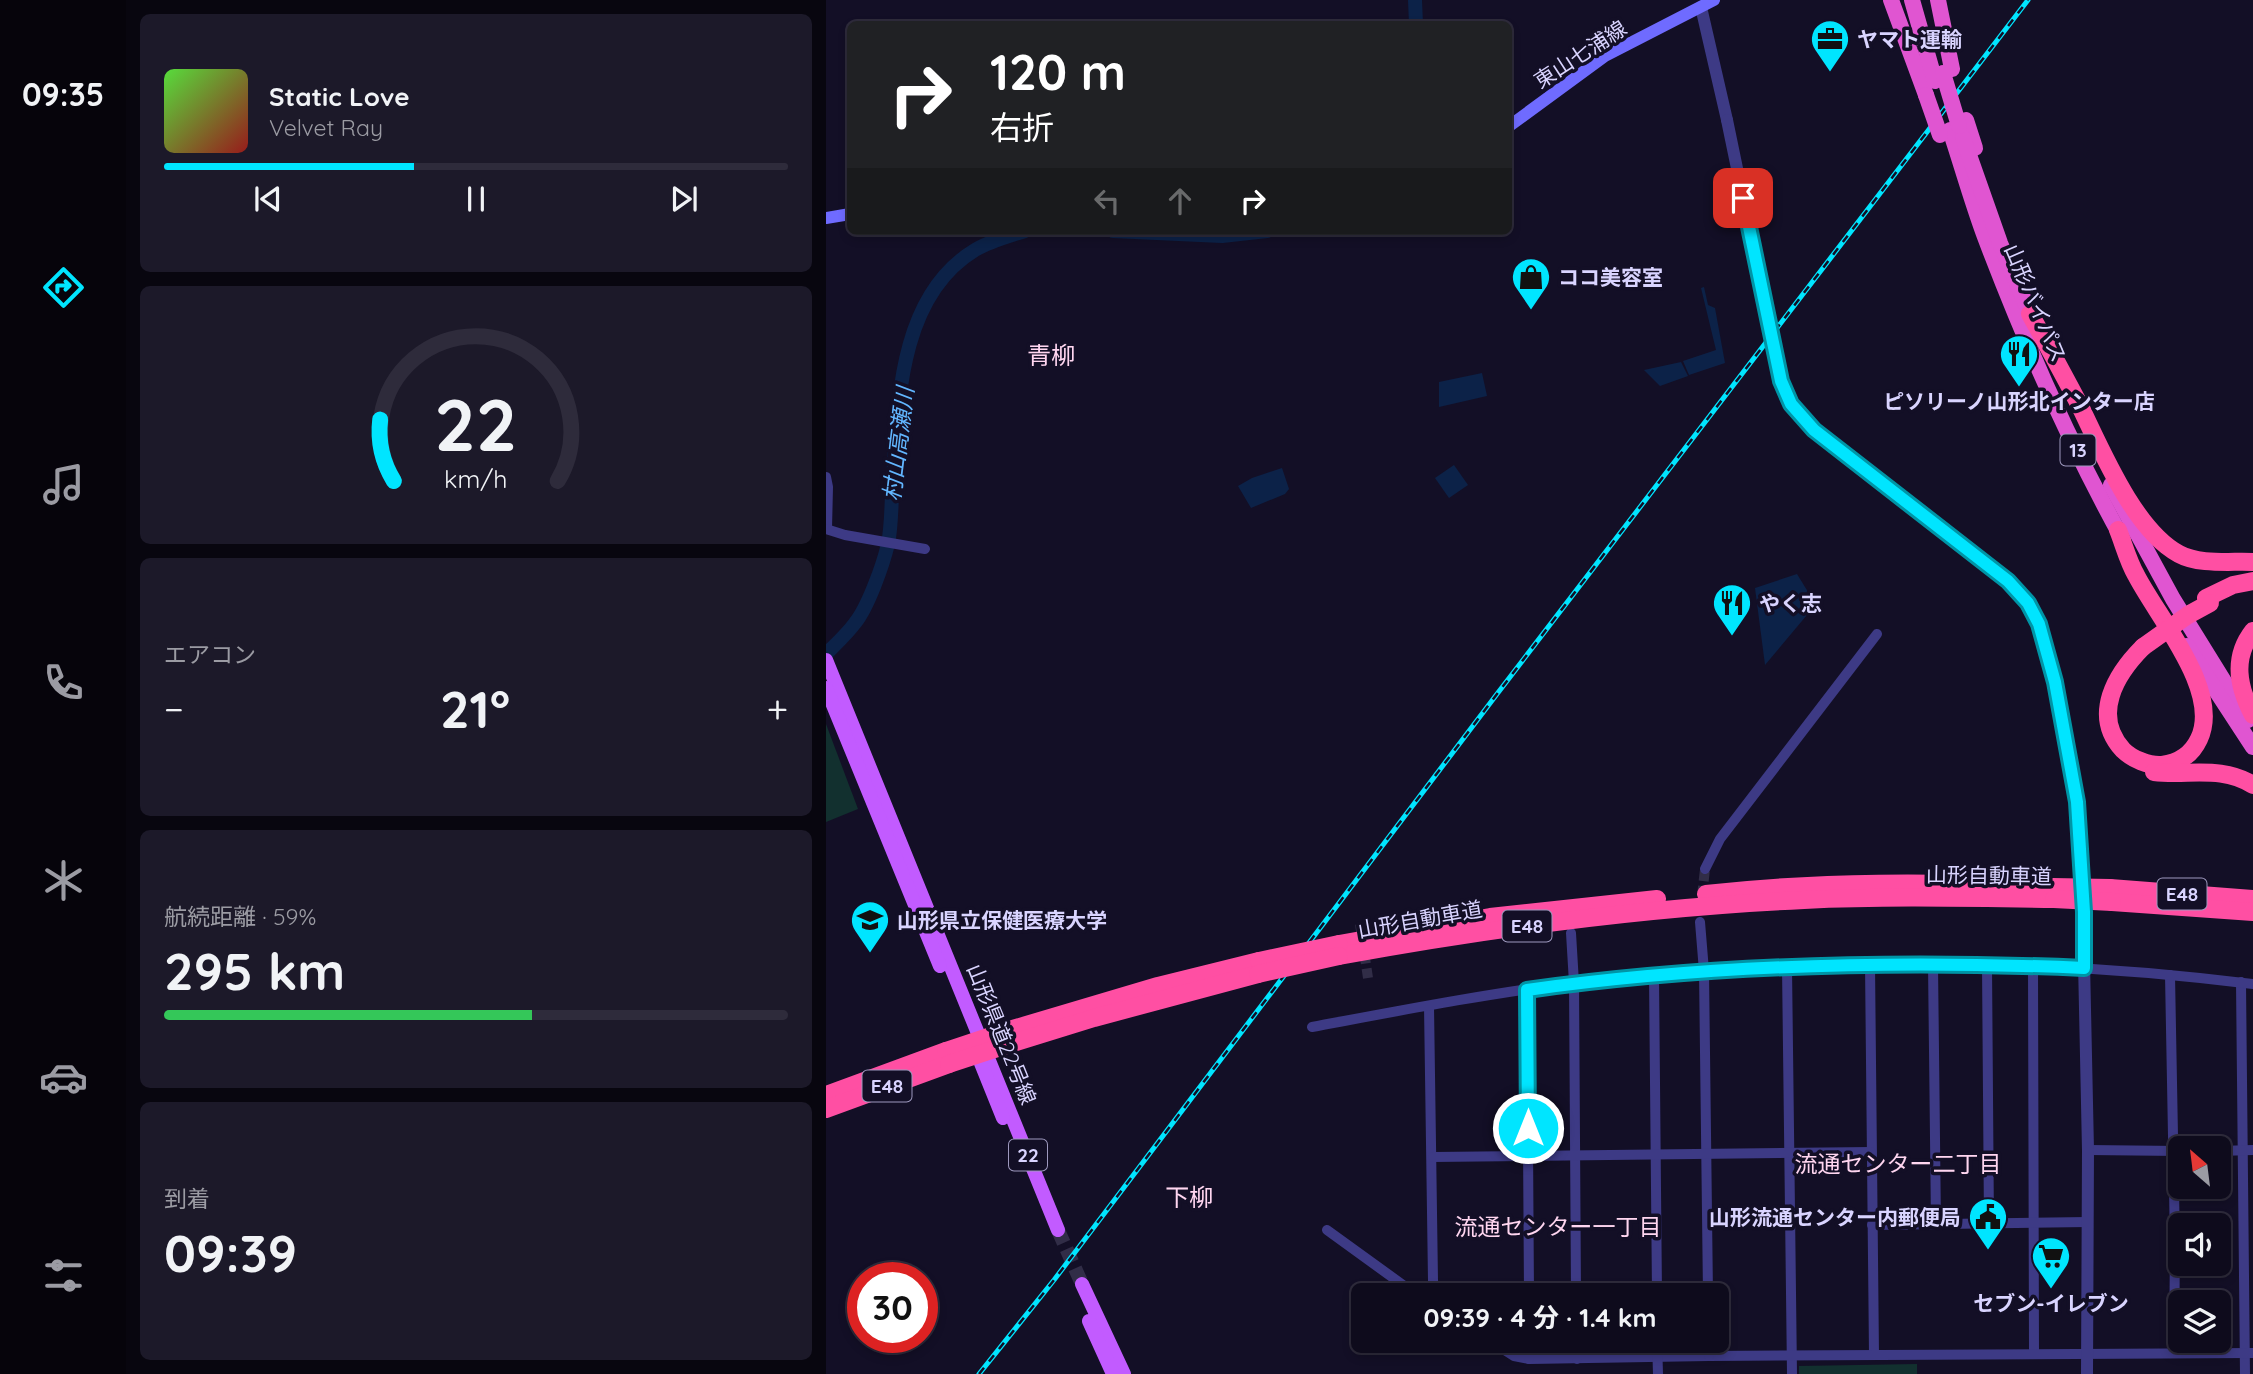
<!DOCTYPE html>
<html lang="ja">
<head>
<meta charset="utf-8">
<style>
	:root { --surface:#0e0b1c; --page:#1c1929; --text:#f1f3f6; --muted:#9b9ba3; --line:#2e2b3b; --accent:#00e5ff }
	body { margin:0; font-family:Quicksand,"Noto Sans JP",sans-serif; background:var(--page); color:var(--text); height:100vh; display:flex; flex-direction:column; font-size:26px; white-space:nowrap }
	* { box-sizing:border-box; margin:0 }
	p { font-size:23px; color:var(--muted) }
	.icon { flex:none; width:38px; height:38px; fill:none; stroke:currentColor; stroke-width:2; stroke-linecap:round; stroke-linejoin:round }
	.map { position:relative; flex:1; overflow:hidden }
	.sheet { display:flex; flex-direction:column; gap:14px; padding:14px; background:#08060f; width:700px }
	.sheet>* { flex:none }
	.hud { position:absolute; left:21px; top:21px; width:665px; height:214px; border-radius:10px; box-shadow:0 4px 10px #0003,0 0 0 2px var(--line); background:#202124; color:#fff; overflow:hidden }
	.needle { width:46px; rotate:332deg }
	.fabs { position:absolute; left:1342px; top:1136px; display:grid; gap:14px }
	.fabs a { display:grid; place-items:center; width:63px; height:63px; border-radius:10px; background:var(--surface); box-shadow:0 4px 10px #0003,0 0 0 2px var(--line); font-size:35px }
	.speed { position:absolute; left:21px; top:1262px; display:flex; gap:14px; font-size:35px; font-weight:700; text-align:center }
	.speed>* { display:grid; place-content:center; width:91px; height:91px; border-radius:50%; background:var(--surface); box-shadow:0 4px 10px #0003,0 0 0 2px var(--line); line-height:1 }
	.speed .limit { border:10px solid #d22; background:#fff; color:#111 }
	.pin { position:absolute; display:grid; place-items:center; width:60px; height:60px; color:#fff; margin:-30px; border-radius:14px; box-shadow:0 4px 10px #0006 }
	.me { position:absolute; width:77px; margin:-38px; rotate:0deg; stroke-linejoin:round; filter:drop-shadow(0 0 5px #0008) }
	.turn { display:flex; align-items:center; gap:24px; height:147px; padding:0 28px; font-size:32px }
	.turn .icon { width:91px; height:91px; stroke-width:2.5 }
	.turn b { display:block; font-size:49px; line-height:60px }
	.lanes { display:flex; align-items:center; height:66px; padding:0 28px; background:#0003; justify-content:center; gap:35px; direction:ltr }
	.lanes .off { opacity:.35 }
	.big { font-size:52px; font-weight:700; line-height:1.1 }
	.sheet .tile { flex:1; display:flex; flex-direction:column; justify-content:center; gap:10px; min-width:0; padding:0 24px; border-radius:10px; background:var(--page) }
	.sheet .dial { align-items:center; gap:0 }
	.dial svg { height:182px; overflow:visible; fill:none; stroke:var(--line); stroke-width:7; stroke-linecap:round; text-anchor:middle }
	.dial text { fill:var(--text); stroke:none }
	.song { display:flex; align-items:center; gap:21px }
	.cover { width:84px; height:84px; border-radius:10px; background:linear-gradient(135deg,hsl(110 70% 55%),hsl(0 70% 35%)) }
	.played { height:7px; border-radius:4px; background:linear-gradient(90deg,var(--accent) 40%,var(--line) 40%) }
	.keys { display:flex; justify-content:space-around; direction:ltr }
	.heat { display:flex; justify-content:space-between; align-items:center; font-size:38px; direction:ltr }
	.charge { height:10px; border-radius:5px; background:linear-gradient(90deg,#34c759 59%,var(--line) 0) }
	.trip { position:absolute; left:525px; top:1283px; width:378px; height:70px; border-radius:10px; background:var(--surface); box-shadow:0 4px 10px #0003,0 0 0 2px var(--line); font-weight:700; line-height:70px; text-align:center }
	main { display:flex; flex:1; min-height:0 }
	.tab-bar { display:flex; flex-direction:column; width:126px; justify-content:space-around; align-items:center; background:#06040b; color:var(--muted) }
	.tab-bar .icon { width:49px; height:49px }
	.tab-bar .active { color:var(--accent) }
	.tab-bar b { font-size:32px; color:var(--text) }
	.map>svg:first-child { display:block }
	.green { fill:#12302f }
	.water { fill:#0c2248 }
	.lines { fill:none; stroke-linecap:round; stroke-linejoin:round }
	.river { stroke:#0c2248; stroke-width:14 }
	.minor-tunnel { stroke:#312d47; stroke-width:10; stroke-dasharray:10 5; stroke-linecap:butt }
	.primary-tunnel { stroke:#312d47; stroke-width:14; stroke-dasharray:14 7; stroke-linecap:butt }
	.minor { stroke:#3d3a85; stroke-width:10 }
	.tertiary { stroke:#3d3a85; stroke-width:12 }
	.secondary { stroke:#6f6bff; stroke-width:12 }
	.primary { stroke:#c25bff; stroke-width:14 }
	.trunk { stroke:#e055d1; stroke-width:16 }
	.motorway { stroke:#ff4fa3; stroke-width:18 }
	.rail-casing { stroke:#00e5ff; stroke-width:5 }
	.rail { stroke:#130f26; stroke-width:2.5; stroke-dasharray:8; stroke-linecap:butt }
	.tertiary-bridge { stroke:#3d3a85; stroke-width:12 }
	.trunk-bridge { stroke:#e055d1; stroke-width:16 }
	.motorway-bridge { stroke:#ff4fa3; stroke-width:18 }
	.route-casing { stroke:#0095a6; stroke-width:18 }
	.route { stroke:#00e5ff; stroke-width:12 }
	.labels { text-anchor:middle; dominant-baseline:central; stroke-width:7; stroke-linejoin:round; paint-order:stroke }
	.shield { fill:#130f26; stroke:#9e99be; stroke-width:2 }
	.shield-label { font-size:19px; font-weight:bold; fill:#d9d4ff }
	.poi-label { font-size:21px; font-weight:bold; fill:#d9d4ff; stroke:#130f26; text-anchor:start }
	.street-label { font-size:21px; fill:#d9d4ff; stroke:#130f26 }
	.water-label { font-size:23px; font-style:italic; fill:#62b6ff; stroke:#130f26 }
	.neighbourhood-label { font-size:23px; fill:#ffd6f0; stroke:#130f26 }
	.quarter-label { font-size:24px; fill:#ffd6f0; stroke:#130f26 }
</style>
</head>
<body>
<main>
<nav class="tab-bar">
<b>09:35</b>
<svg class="icon active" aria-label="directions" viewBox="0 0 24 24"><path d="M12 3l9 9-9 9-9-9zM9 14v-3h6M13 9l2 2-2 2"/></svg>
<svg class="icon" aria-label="music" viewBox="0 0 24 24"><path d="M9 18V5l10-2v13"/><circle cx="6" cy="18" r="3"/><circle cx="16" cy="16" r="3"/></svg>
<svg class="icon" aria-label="phone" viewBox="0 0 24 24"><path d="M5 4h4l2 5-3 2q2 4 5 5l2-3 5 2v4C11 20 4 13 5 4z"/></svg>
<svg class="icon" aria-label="climate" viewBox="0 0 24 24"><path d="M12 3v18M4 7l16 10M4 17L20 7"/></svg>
<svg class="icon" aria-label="car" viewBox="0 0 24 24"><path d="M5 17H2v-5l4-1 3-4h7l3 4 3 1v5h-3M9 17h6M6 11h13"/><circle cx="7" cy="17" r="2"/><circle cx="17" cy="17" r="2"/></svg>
<svg class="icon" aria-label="filters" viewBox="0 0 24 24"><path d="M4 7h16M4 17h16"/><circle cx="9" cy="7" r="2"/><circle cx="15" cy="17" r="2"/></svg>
</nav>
<section class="sheet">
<div class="tile">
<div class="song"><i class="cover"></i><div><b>Static Love</b><p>Velvet Ray</p></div></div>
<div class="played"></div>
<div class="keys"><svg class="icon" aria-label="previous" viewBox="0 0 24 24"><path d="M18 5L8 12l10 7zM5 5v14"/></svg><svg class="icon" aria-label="pause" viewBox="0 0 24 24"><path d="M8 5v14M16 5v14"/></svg><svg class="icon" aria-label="next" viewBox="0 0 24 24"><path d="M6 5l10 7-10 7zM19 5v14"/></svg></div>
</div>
<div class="tile dial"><svg viewBox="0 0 100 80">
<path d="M14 69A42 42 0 1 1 86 69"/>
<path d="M14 69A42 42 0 0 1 8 42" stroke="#00e5ff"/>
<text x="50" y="56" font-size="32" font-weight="700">22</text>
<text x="50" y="72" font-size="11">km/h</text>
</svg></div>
<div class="tile"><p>エアコン</p>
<div class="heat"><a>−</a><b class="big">21°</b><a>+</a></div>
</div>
<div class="tile"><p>航続距離 · 59%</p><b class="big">295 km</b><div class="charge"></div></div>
<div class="tile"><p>到着</p><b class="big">09:39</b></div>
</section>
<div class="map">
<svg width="1427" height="1374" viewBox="0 0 1427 1374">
	<rect width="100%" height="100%" fill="#130f26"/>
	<!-- green -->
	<g class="green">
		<path d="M0 724 32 809 0 822Z"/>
		<path d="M1091 1364V1374H973V1366Z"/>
	</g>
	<!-- water -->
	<g class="water">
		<path d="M878 287 882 305 889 308 899 363 863 375 857 361 890 350 875 288Z"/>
		<path d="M855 362 862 376 834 386 818 370Z"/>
		<path d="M656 373 661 396 613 407V382Z"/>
		<path d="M628 465 642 485 623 498 609 478Z"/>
		<path d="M456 468 463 489 459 494 425 508 412 486 426 478Z"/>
		<path d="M971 574 987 600 986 609 939 665 929 588Z"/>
	</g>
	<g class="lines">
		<!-- river -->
		<g class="river">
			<path d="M589 0 590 24"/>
			<path d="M287 231 396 236 441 231"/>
			<path d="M0 654C10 644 21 634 29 623 42 607 57 565 62 544 66 524 65 501 67 481 72 402 73 296 149 250 164 241 183 236 199 231"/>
		</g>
		<!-- minor-tunnel -->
		<g class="minor-tunnel">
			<path d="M876 896 879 869"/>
			<path d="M534 924 542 978"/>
		</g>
		<!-- primary-tunnel -->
		<path class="primary-tunnel" d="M232 1230 256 1284"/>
		<!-- minor -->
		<g class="minor">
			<path d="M0 477 2 487 1 529"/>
			<path d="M0 529 19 535 99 549"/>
			<path d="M879 869 894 839 1051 634"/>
			<path d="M874 922 878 971 882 1295"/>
			<path d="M745 933 748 983 750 1295"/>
			<path d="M1044 964 1048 1355"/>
			<path d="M1107 964 1110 1225"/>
			<path d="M1161 965 1163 1225"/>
			<path d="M1207 966 1208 1354"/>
			<path d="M961 967 966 1374"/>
			<path d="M1344 975 1349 1243 1348 1353"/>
			<path d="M828 976 831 1295"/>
			<path d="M1415 982 1419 1374"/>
			<path d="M701 990 703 1295"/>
			<path d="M603 1006 607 1281 611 1295"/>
			<path d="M486 1027C572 1011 659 994 746 983 971 956 1202 956 1427 984"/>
			<path d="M1262 1150 1354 1151"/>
			<path d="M1393 1151 1427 1150"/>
			<path d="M607 1157 1045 1152"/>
			<path d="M1046 1225 1262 1222"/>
			<path d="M501 1230 588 1293"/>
			<path d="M663 1340 688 1356 703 1359 883 1356 1427 1353"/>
			<path d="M703 1340V1359"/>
			<path d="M751 1340V1359"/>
			<path d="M831 1340 832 1374"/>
			<path d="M883 1340V1356"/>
		</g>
		<!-- tertiary -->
		<g class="tertiary">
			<path d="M875 7 901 120"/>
			<path d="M1035 468 1182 581C1200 601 1211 618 1220 644L1251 802 1256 868 1262 1150 1261 1374"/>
		</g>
		<!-- secondary -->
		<g class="secondary">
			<path d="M682 127 779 56 888 0"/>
			<path d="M0 218 24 214"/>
		</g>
		<!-- primary -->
		<g class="primary">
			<path d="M0 660 232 1230"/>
			<path d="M0 688 114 966"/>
			<path d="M148 1046 177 1118"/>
			<path d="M256 1284 298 1374"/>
			<path d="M263 1321 287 1374"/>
		</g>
		<!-- trunk -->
		<g class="trunk">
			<path d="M1065 0 1100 95"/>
			<path d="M1086 0 1109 81"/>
			<path d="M1112 0 1126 69"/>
			<path d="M1140 120 1149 148"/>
			<path d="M1124 130C1136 166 1146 202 1159 237 1198 340 1244 444 1297 540"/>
			<path d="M1137 138 1174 243 1209 326"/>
			<path d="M1285 485 1347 599 1422 720"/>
			<path d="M1361 646 1427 747"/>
		</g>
		<!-- motorway -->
		<g class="motorway">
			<path d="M1204 314C1221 344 1237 374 1253 404 1275 449 1308 530 1353 554 1373 565 1404 561 1427 562"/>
			<path d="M1292 530C1298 545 1302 561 1310 575 1332 618 1396 691 1373 739 1366 754 1353 763 1336 765 1323 766 1306 759 1297 750 1265 715 1290 674 1317 647"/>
			<path d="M1380 598 1407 585 1427 581"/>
			<path d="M1427 631C1406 658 1412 687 1427 715"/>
			<path d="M1328 772C1362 776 1396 765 1427 785"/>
			<path d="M1284 888 1427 899"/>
			<path d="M880 894C995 881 1110 882 1226 887"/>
			<path d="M1286 902 1427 912"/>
			<path d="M513 944 664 917 831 899"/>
			<path d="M513 956C666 928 822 907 978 900 1061 896 1145 898 1228 899"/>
			<path d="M180 1031 332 986 433 961"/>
			<path d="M184 1044 268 1018 432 974"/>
			<path d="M0 1095 120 1051"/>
			<path d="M0 1109 123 1064"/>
		</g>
		<!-- rail casing -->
		<g class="rail-casing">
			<path id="rail" d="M153 1374 228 1280 671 694 1202 0"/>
		</g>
		<!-- rail -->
		<use href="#rail" class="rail"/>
		<!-- tertiary-bridge -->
		<path class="tertiary-bridge" d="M901 120 955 381C973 425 998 441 1035 468"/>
		<!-- trunk-bridge -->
		<g class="trunk-bridge">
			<path d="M1117 73 1133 126"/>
			<path d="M1100 95 1114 135"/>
		</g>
		<!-- motorway-bridge -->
		<g class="motorway-bridge">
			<path d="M1317 647 1362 615 1384 603"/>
			<path d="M1226 887 1284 888"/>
			<path d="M1228 899 1286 902"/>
			<path d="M433 961 513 944"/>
			<path d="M432 974 513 956"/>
			<path d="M120 1051 180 1031"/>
			<path d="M123 1064 184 1044"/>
		</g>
	</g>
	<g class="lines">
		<!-- route casing -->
		<g class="route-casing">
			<path id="route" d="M702 1128 701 990C885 964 1072 960 1258 968V912L1251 802 1229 682 1213 624 1202 603 1182 581 988 430 965 404 955 381 917 198"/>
		</g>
		<!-- route -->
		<use href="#route" class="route"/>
	</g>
	<!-- icons -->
	<defs>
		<g id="office-pin" transform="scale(2.0125)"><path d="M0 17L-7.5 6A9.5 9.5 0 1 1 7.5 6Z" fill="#00e5ff" stroke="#130f26"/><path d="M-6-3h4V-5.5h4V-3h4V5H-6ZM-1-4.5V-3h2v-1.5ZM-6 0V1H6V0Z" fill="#111"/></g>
		<g id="shop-pin" transform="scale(2.0125)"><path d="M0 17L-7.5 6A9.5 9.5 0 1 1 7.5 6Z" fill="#00e5ff" stroke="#130f26"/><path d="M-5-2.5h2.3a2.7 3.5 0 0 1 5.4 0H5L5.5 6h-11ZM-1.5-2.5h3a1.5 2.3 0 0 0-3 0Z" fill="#111"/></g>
		<g id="restaurant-pin" transform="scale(2.0125)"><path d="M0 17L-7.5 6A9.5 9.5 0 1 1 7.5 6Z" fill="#00e5ff" stroke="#130f26"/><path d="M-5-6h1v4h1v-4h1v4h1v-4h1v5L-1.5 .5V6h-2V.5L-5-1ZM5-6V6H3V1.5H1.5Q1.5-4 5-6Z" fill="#111"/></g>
		<g id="school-pin" transform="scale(2.0125)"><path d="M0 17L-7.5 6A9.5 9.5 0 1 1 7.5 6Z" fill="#00e5ff" stroke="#130f26"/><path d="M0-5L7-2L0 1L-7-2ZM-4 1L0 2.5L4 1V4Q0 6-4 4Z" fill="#111"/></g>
		<g id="civic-pin" transform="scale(2.0125)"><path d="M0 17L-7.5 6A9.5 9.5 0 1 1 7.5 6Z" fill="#00e5ff" stroke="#130f26"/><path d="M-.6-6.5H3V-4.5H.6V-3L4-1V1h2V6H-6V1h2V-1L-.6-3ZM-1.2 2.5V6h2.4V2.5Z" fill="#111"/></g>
		<g id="supermarket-pin" transform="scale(2.0125)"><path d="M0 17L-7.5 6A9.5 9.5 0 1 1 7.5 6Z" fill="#00e5ff" stroke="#130f26"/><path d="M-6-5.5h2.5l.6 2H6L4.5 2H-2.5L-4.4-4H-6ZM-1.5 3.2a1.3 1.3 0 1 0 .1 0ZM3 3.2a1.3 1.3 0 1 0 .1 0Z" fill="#111"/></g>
	</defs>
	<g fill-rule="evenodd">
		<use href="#office-pin" x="1004" y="39"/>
		<use href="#shop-pin" x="705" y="277"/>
		<use href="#restaurant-pin" x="1193" y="354"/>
		<use href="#restaurant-pin" x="906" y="603"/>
		<use href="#school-pin" x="44" y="920"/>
		<use href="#civic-pin" x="1162" y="1217"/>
		<use href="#supermarket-pin" x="1225" y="1256"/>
	</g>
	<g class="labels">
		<!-- shield labels -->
		<g class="shield">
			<rect x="1234.5" y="434.5" width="35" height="31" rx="5"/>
			<rect x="1331.5" y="878.5" width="49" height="31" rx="5"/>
			<rect x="676.5" y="910.5" width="49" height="31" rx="5"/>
			<rect x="36.5" y="1070.5" width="49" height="31" rx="5"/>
			<rect x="183" y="1139.5" width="38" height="31" rx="5"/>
		</g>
		<g class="shield-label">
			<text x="1252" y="450">13</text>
			<text x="1356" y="894">E48</text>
			<text x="701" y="926">E48</text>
			<text x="61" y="1086">E48</text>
			<text x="202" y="1155">22</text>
		</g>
		<!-- poi labels -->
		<g class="poi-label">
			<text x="1031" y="39">ヤマト運輸</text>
			<text x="732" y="277">ココ美容室</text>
			<text x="1193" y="401" text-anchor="middle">ピソリーノ山形北インター店</text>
			<text x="933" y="603">やく志</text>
			<text x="71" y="920">山形県立保健医療大学</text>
			<text x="1135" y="1217" text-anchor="end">山形流通センター内郵便局</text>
			<text x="1225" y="1303" text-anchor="middle">セブン-イレブン</text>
		</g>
		<!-- street labels -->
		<g class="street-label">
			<text transform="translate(754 54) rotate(-33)">東山七浦線</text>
			<text transform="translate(1210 303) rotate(67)">山形バイパス</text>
			<text transform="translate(1163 875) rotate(1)">山形自動車道</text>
			<text transform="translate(594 919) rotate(-10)">山形自動車道</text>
			<text transform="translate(176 1034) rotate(68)">山形県道22号線</text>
		</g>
		<!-- water labels -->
		<g class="water-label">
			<text transform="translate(72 444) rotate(-83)">村山高瀬川</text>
		</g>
		<!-- neighbourhood labels -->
		<g class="neighbourhood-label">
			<text x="1072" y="1163">流通センター二丁目</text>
			<text x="732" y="1226">流通センター一丁目</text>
		</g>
		<!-- quarter labels -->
		<g class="quarter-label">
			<text x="225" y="355">青柳</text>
			<text x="363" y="1197">下柳</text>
		</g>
	</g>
</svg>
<div class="fabs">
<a><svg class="needle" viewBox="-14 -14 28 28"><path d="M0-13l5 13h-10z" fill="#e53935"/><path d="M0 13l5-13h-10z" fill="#9b9ba3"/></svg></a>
<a><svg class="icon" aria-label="sound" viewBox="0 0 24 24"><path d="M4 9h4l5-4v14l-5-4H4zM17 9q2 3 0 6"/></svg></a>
<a><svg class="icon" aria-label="layers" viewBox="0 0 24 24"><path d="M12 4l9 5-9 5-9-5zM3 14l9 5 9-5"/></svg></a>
</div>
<div class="speed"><div class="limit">30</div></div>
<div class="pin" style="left:917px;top:198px;background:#d93025"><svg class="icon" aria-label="arrive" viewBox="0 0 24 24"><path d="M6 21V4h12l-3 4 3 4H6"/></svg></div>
<svg class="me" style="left:702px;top:1128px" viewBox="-20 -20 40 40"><circle r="17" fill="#00e5ff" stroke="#fff" stroke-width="3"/><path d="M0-11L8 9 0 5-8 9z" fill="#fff"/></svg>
<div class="trip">09:39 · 4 分 · 1.4 km</div>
<div class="hud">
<div class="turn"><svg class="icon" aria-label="right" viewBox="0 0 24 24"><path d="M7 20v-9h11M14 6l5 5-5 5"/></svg><div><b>120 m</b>右折</div></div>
<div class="lanes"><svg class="icon off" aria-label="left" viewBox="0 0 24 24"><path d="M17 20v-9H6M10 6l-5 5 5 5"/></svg><svg class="icon off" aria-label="ahead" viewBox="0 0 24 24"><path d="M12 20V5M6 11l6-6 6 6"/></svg><svg class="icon" aria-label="right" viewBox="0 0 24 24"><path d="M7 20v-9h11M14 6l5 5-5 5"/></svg></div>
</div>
</div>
</main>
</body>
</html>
